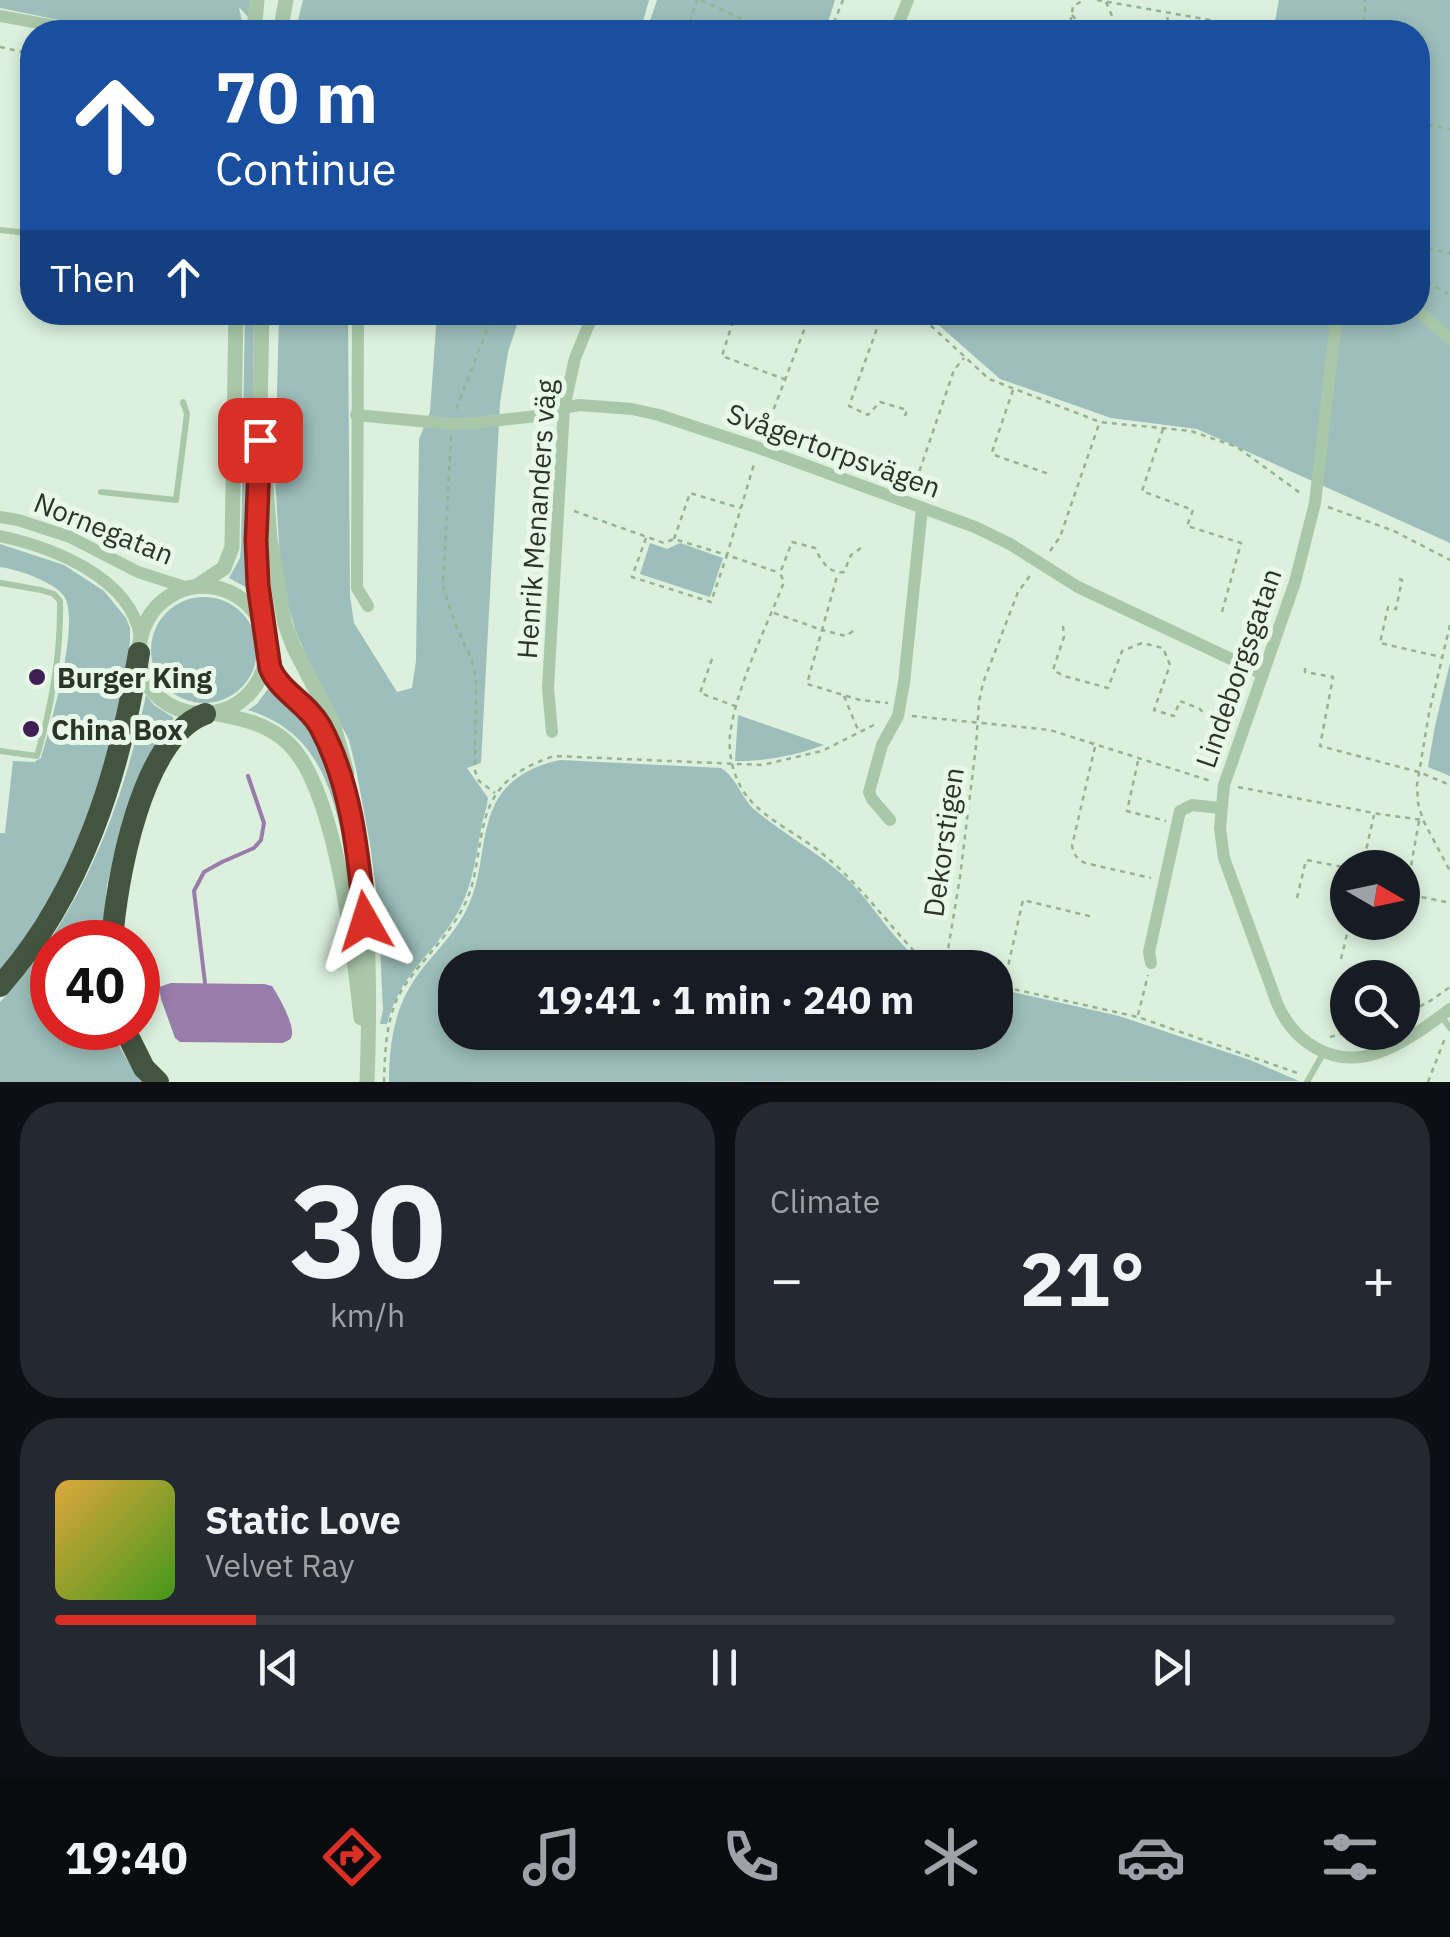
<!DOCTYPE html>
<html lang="en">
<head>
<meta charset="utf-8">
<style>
	:root { --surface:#171b24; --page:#242831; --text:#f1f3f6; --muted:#9ea1a6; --line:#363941; --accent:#d93025 }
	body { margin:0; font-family:"IBM Plex Sans",sans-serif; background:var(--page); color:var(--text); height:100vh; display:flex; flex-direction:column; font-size:38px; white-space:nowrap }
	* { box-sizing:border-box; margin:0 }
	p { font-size:32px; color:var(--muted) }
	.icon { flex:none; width:55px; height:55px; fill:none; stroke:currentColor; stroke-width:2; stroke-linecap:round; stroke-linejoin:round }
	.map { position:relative; height:1082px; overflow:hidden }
	.sheet { display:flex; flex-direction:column; gap:20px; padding:20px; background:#0d0f14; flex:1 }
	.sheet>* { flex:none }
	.top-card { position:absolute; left:20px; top:20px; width:1410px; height:305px; border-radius:40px; box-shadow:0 5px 15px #0003; background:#1a4fa0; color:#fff; overflow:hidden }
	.needle { width:65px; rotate:99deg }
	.controls { position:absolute; left:1330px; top:850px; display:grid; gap:20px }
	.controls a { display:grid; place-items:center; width:90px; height:90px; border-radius:50%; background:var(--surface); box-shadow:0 5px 15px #0003; font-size:50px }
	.speed { position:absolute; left:30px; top:920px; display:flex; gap:20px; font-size:50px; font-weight:700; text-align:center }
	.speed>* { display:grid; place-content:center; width:130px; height:130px; border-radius:50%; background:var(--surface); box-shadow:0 5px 15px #0003; line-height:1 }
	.speed .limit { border:15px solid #d22; background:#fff; color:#111 }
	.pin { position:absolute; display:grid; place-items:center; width:85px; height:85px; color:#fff; margin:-42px; border-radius:20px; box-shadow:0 5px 15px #0006 }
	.me { position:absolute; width:110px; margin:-55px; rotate:354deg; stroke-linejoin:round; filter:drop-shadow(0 0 8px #0008) }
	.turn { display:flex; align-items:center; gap:35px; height:210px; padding:0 30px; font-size:45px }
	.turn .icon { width:130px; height:130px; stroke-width:2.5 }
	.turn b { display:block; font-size:70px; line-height:85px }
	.then { display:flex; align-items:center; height:95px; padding:0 30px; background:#0003; gap:20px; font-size:38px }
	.big { font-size:75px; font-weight:700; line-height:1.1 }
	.sheet .tile { flex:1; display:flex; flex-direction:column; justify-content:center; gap:15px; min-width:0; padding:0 35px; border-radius:40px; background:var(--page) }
	.sheet .dial { align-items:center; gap:0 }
	.dial b { font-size:130px; line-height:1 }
	.song { display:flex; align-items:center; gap:30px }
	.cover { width:120px; height:120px; border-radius:15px; background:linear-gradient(135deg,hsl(40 70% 55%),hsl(100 70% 35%)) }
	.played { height:10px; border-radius:5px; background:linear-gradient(90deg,var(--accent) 15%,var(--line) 15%) }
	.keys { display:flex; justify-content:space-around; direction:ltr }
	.heat { display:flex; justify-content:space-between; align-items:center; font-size:55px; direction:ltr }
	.sheet .tiles { flex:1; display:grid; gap:20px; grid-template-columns:1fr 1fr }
	.tile:last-child { grid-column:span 2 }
	.trip { position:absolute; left:438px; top:950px; width:575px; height:100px; border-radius:40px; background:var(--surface); box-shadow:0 5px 15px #0003; font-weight:700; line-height:100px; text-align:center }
	.menu { display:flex; height:160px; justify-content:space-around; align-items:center; background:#090b0e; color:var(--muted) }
	.menu .icon { width:70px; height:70px }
	.menu .active { color:var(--accent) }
	.menu b { font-size:45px; color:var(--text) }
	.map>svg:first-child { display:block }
	.green { fill:#9dbeba }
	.water { fill:#987dab }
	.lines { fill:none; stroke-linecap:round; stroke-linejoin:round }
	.stream { stroke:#987dab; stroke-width:4 }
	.path { stroke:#94b393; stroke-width:2.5; stroke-dasharray:5 5; stroke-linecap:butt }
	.service { stroke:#a9c7a9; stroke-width:6 }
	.minor { stroke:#a9c7a9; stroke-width:12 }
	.tertiary { stroke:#a9c7a9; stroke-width:15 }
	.motorway { stroke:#435540; stroke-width:22 }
	.route-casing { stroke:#8d1f18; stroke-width:25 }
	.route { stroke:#d93025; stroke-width:18 }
	.poi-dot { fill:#402054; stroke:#e8f8e9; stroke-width:4 }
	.labels { text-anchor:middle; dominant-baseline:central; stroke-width:10; stroke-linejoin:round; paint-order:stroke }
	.street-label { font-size:28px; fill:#2a3528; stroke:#e8f8e9 }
	.poi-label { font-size:28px; font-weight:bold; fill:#2a3528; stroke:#e8f8e9; text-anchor:start }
</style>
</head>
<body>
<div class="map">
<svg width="1450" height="1082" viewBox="0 0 1450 1082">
	<rect width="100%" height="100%" fill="#dcf0dd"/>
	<!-- green -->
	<g class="green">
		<path d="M0 0H250L248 17 239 7 244 32H148L69 22 0 8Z"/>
		<path d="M303 0H649L640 32H295Z"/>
		<path d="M657 0H835L825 32H646Z"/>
		<path d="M1279 0H1450V543L1197 429 1111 418 1000 379 925 313 1418 312V32H1273Z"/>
		<path d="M245 313H254L251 590 229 578 240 558 241 548Z"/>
		<path d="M279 313H348L350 596 354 623 397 692 412 688 416 661 419 439 430 412 437 313H521L508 352 500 403 481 763 467 768 488 798 487 805C477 837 477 873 462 904 440 951 401 969 387 1024H380L383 1010 378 904 370 844 356 769 349 740 308 661 295 629 285 592 280 561 275 476Z"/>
		<path d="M650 543 667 549 680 543 723 558 710 597 640 574Z"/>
		<path d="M0 544 64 565 104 591 126 618 130 628V640L125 692 91 813 51 896 0 976V833H5L13 761 34 762 41 758C50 728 81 621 64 596 54 582 17 569 0 567Z"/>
		<circle cx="204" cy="650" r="53"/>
		<path d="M1450 663V776L1428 767 1435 726Z"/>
		<path d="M268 689C285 699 299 709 310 725 336 759 346 827 354 869L350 870C334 802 326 734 248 710L257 704Z"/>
		<path d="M146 695 154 705 174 718 159 742 116 847 107 886 102 942H52V1028H112C118 1048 130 1065 143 1082H0V1002C80 919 123 806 146 695Z"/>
		<path d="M738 715 824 745C794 756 766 761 735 761Z"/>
		<path d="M560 760 721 768C737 778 741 798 755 810 783 834 816 851 844 876 874 903 895 947 930 967L455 968V1032H995V988L1119 1016 1250 1060 1299 1081 389 1082C389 1046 394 1009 415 979 432 954 457 933 469 904 485 870 479 825 501 794 516 774 537 765 560 760Z"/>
	</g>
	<!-- water -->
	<path class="water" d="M171 983 264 984 272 986C278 995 297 1028 291 1038 289 1041 286 1041 283 1043L180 1042 175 1038 161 999 159 987Z"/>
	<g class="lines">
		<!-- stream -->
		<path class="stream" d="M205 983 194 891 204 872 222 862 254 848 261 840 264 823 248 776"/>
		<!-- path -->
		<g class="path">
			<path d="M701 0 770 32"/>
			<path d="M1097 0 1278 32"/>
			<path d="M1106 2 1119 32"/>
			<path d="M1072 15 1087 32"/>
			<path d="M687 32 697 0"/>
			<path d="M830 32 843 0"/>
			<path d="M1069 32 1073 6 1084 0"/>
			<path d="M1166 32 1168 14"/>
			<path d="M1211 32 1213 23"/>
			<path d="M1314 32 1364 28"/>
			<path d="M1364 32 1365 0"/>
			<path d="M0 47 32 54"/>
			<path d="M1418 123 1450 129"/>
			<path d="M1418 247 1450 253"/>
			<path d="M1418 277 1450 295"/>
			<path d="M711 312 733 321 766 312"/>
			<path d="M886 312 880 320 849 406 868 415 880 402 907 410 905 416"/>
			<path d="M916 312 989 379 1100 422 1191 431 1237 447 1303 495"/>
			<path d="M733 321 722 356 784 379"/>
			<path d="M1013 390 992 452 994 455 1046 473 1048 477"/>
			<path d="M456 409 494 312"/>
			<path d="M1163 429 1142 491 1193 510 1187 526 1241 543 1222 612"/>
			<path d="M451 436 443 586 454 621 472 661 476 679 475 771 479 781 495 793"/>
			<path d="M763 437 811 312"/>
			<path d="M913 490 954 370 964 358"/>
			<path d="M1328 507 1394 531 1450 560"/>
			<path d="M574 511 664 543 674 539 727 555 754 464"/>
			<path d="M646 538 632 577 711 602 727 555 777 572"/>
			<path d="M674 539 690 493 740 508"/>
			<path d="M861 548 851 555 844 572C828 574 821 560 815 548L792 542 780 573 784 582C766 628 736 687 730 735 728 758 735 783 750 800 767 820 803 837 824 855 859 884 884 919 914 951L924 960 939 968"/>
			<path d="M1050 551 1060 537 1099 424"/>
			<path d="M1399 579 1402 580 1396 609 1388 607 1380 643 1441 657"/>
			<path d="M774 613 822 630 838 573"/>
			<path d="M1450 625 1429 713 1417 785 1418 803 1423 820 1450 871"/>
			<path d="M1063 626 1064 637 1053 670 1064 676 1108 688 1122 651 1142 643 1163 648 1170 665 1154 710 1174 716 1180 701 1200 709 1204 714"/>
			<path d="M853 631 846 636 822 630 807 684 860 700 888 703"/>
			<path d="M712 659 700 693 735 706"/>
			<path d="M1305 668V672L1333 677 1320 746 1419 772 1450 785"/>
			<path d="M844 696 858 730"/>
			<path d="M912 716 1050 730 1211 781"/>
			<path d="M1095 747 1072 846C1074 855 1077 859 1085 863L1151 878"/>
			<path d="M1138 761 1127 811 1166 821"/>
			<path d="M1238 787 1379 814 1423 820"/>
			<path d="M1419 821 1406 894 1446 902"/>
			<path d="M1362 868 1374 815"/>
			<path d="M1297 898 1306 860 1349 868"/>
			<path d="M1341 959 1350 922"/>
			<path d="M945 968 960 877 976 746 979 702 983 683 1018 592 1032 573"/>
			<path d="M1004 984 1023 900 1093 917"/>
			<path d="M995 985 1138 1017 1300 1074"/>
			<path d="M1138 1015 1148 975"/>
			<path d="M1402 1016 1430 1001 1450 987"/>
			<path d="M1330 1037 1348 1032"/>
			<path d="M384 1082C385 1050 386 1012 405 985 426 955 454 931 468 897 481 865 477 821 497 793 511 773 531 764 554 756L762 765 822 751 876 724"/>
			<path d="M1428 1082 1445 1038"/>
		</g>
		<!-- service -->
		<g class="service">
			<path d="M0 230 19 232"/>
			<path d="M101 492 176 500 187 414 183 402"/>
			<path d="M0 751 37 756C52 705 61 655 60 601L54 594 41 590 1 583"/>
			<path d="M1442 1017 1450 1028"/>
			<path d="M1307 1082 1323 1054"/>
		</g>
		<!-- minor -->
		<g class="minor">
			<path d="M0 16 88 32"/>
			<path d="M895 32 908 0"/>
			<path d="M1418 311 1450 339"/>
			<path d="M358 312 357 588 368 606"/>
			<path d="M1337 312 1315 503 1295 582 1224 785 1220 828 1224 858 1277 1003C1294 1043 1333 1068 1377 1053 1402 1045 1429 1025 1450 1009"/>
			<path d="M356 415 451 424 475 423 545 415 564 408 579 405 632 409 659 415 759 448 975 527 1010 544 1078 587 1263 674"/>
			<path d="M0 517 18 520 70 537 138 572 188 588"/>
			<path d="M0 536C52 547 130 577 140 636"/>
			<path d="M552 732 548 688 564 408 575 358 594 312"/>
			<path d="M890 820 872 799 869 792 882 745 898 716 904 683 922 508"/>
			<path d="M1151 963 1149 952 1180 811 1192 805 1220 808"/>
		</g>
		<!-- tertiary -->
		<g class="tertiary">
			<path d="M254 32 257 0"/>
			<path d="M280 32 286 0"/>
			<path d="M260 407 270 539 285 624 294 648 333 723 347 773"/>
			<path d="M260 414 262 312"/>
			<path d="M258 482C257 529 257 576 263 623"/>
			<path d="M197 586 224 568 232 547 236 312"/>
			<path d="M267 650C260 737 142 731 139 653 139 630 150 608 170 596 203 574 251 591 263 629 269 646 265 666 276 680 286 692 299 701 309 712 320 723 326 737 331 751 371 855 371 972 367 1082"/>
			<path d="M217 714C243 719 268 724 288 743 336 788 354 952 361 1018"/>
		</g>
		<!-- motorway -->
		<g class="motorway">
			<path d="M112 942C116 882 141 737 205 714"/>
			<path d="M0 986C82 894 120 772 139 653"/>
			<path d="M124 1028 144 1068 158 1082"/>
		</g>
	</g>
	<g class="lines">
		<!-- route casing -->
		<g class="route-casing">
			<path id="route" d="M260 440 256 541 258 585 270 668C280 692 307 703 320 726 352 785 358 855 365 921"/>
		</g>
		<!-- route -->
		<use href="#route" class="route"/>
	</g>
	<!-- markers -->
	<g class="poi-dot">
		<circle cx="37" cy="677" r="10"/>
		<circle cx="31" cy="729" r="10"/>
	</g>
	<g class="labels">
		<!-- street labels -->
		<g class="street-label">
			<text transform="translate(834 450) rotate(20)">Svågertorpsvägen</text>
			<text transform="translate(536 519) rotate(-86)">Henrik Menanders väg</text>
			<text transform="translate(104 528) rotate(22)">Nornegatan</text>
			<text transform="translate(1238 668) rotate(-71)">Lindeborgsgatan</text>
			<text transform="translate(943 842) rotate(-82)">Dekorstigen</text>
		</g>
		<!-- poi labels -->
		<g class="poi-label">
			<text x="57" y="677">Burger King</text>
			<text x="51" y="729">China Box</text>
		</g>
	</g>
</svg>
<div class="controls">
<a><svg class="needle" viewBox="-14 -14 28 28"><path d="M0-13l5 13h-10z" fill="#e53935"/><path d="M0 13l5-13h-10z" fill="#9ea1a6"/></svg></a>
<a><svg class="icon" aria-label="search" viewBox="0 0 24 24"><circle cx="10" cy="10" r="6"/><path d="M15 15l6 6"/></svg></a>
</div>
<div class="speed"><div class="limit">40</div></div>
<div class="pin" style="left:260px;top:440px;background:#d93025"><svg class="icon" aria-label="arrive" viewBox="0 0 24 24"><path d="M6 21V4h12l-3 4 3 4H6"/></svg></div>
<svg class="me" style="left:365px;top:921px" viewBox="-20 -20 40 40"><path d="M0-17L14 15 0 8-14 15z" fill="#d93025" stroke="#fff" stroke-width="4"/></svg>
<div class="trip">19:41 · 1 min · 240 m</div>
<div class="top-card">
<div class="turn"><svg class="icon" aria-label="ahead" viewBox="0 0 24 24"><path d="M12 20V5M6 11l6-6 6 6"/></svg><div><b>70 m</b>Continue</div></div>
<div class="then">Then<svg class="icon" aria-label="ahead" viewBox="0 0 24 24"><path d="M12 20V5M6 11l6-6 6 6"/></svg></div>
</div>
</div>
<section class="sheet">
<div class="tiles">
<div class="tile dial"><b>30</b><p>km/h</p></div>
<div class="tile"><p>Climate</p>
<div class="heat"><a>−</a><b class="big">21°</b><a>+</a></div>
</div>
<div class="tile">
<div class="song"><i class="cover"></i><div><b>Static Love</b><p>Velvet Ray</p></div></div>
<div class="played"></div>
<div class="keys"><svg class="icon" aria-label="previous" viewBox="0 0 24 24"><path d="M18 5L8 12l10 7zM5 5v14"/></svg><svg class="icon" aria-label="pause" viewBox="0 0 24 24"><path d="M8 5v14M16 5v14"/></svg><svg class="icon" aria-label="next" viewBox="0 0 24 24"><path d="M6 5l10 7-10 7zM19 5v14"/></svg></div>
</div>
</div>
</section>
<nav class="menu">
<b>19:40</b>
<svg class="icon active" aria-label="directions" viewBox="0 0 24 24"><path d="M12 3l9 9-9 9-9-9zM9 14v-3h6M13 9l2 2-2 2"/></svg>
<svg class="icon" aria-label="music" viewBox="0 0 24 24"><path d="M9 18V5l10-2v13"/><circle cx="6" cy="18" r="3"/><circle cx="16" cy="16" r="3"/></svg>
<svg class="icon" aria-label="phone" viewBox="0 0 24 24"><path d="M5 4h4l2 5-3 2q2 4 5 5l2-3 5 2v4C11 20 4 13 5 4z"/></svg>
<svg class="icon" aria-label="climate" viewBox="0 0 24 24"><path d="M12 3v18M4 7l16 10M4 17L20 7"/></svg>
<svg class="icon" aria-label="car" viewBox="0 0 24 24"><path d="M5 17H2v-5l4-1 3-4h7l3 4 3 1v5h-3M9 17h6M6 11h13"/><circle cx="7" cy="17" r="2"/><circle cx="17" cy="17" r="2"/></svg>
<svg class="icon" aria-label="filters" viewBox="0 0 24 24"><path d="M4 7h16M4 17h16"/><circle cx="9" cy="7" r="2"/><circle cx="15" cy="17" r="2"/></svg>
</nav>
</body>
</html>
